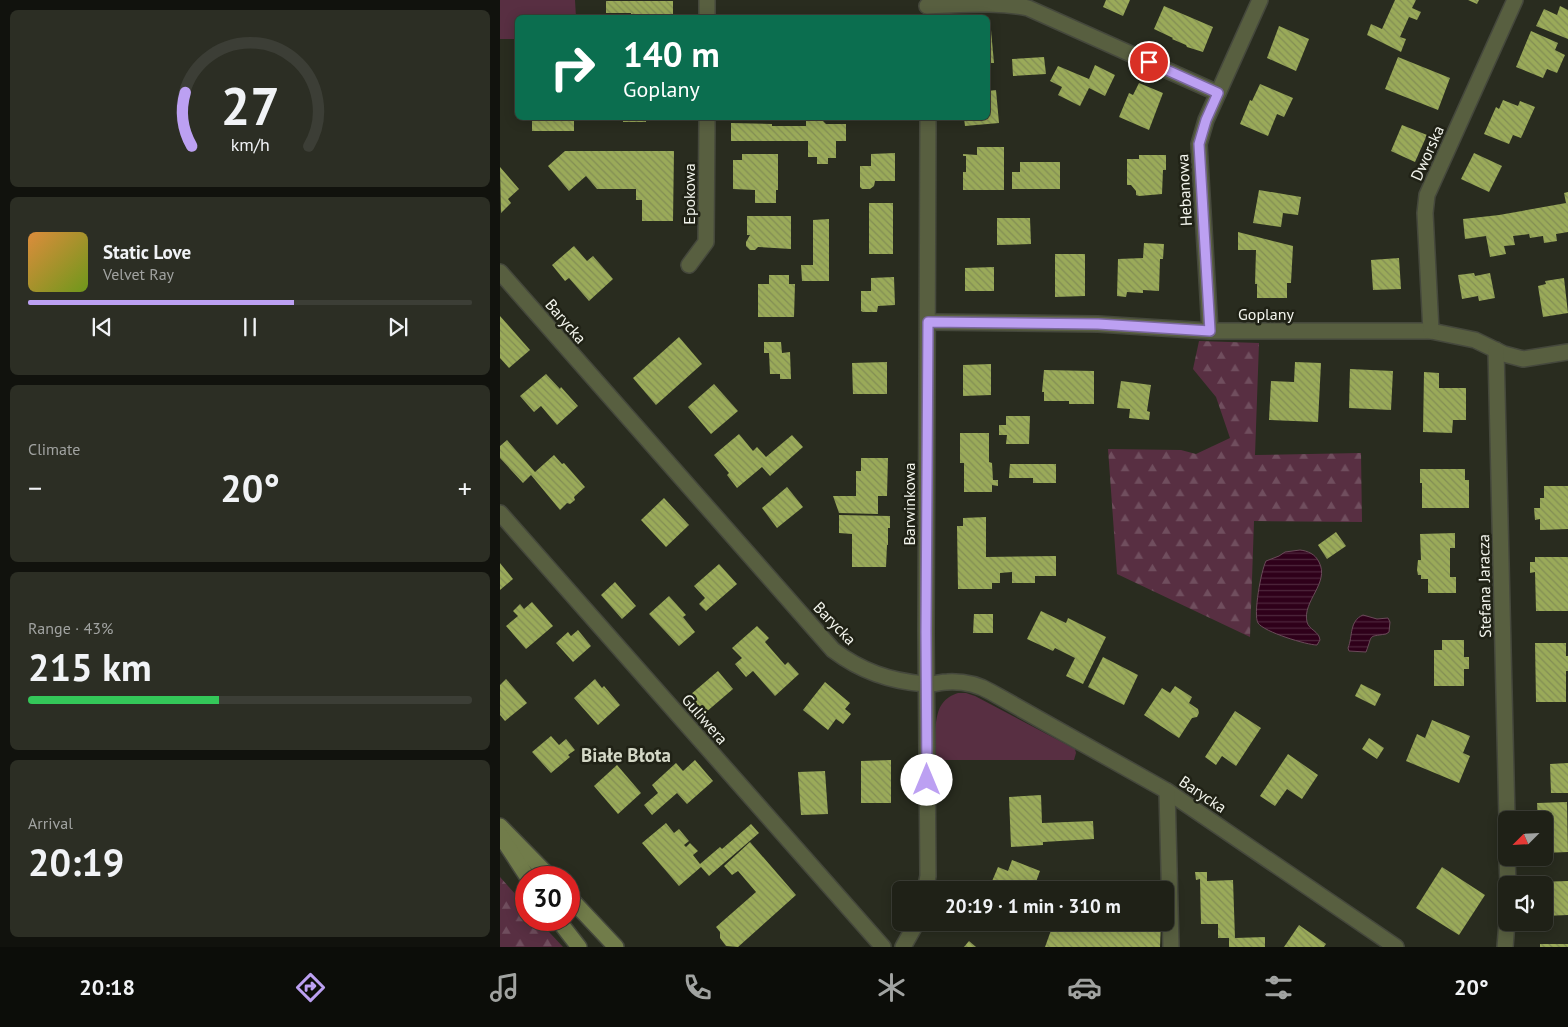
<!DOCTYPE html>
<html lang="en">
<head>
<meta charset="utf-8">
<style>
	:root { --surface:#1f2117; --page:#2c2e24; --text:#f1f3f6; --muted:#a1a3a1; --line:#3c3e36; --accent:#bca0f2 }
	body { margin:0; font-family:"PT Sans",sans-serif; background:var(--page); color:var(--text); height:100vh; display:flex; flex-direction:column; font-size:19px; white-space:nowrap }
	* { box-sizing:border-box; margin:0 }
	p { font-size:16px; color:var(--muted) }
	.icon { flex:none; width:28px; height:28px; fill:none; stroke:currentColor; stroke-width:2; stroke-linecap:round; stroke-linejoin:round }
	.map { position:relative; flex:1; overflow:hidden }
	.drawer { display:flex; flex-direction:column; gap:10px; padding:10px; background:#11120d; width:500px }
	.drawer>* { flex:none }
	.banner { position:absolute; left:15px; top:15px; width:475px; height:105px; border-radius:8px; box-shadow:0 2px 12px #0003,0 0 0 1px var(--line); background:#0b6e4f; color:#fff; overflow:hidden }
	.needle { width:32px; rotate:246deg }
	.buttons { position:absolute; left:998px; top:811px; display:grid; gap:10px }
	.buttons a { display:grid; place-items:center; width:55px; height:55px; border-radius:8px; background:var(--surface); box-shadow:0 2px 12px #0003,0 0 0 1px var(--line); font-size:25px }
	.speed { position:absolute; left:15px; top:866px; display:flex; gap:10px; font-size:25px; font-weight:700; text-align:center }
	.speed>* { display:grid; place-content:center; width:65px; height:65px; border-radius:50%; background:var(--surface); box-shadow:0 2px 12px #0003,0 0 0 1px var(--line); line-height:1 }
	.speed .limit { border:8px solid #d22; background:#fff; color:#111 }
	.pin { position:absolute; display:grid; place-items:center; width:42px; height:42px; color:#fff; margin:-21px; border:2px solid #fff; border-radius:50%; box-shadow:0 1px 5px #0007 }
	.me { position:absolute; width:55px; margin:-28px; rotate:0deg; stroke-linejoin:round; filter:drop-shadow(0 0 4px #0008) }
	.turn { display:flex; align-items:center; gap:18px; height:105px; padding:0 25px; font-size:22px }
	.turn .icon { width:65px; height:65px; stroke-width:2.5 }
	.turn b { display:block; font-size:35px; line-height:42px }
	.big { font-size:38px; font-weight:600; line-height:1.1 }
	.drawer .widget { flex:1; display:flex; flex-direction:column; justify-content:center; gap:8px; min-width:0; padding:0 18px; border-radius:8px; background:var(--page) }
	.drawer .dial { align-items:center; gap:0 }
	.dial svg { height:130px; overflow:visible; fill:none; stroke:var(--line); stroke-width:7; stroke-linecap:round; text-anchor:middle }
	.dial text { fill:var(--text); stroke:none }
	.song { display:flex; align-items:center; gap:15px }
	.cover { width:60px; height:60px; border-radius:8px; background:linear-gradient(135deg,hsl(30 70% 55%),hsl(80 70% 35%)) }
	.played { height:5px; border-radius:2px; background:linear-gradient(90deg,var(--accent) 60%,var(--line) 60%) }
	.keys { display:flex; justify-content:space-around; direction:ltr }
	.heat { display:flex; justify-content:space-between; align-items:center; font-size:28px; direction:ltr }
	.charge { height:8px; border-radius:4px; background:linear-gradient(90deg,#34c759 43%,var(--line) 0) }
	.trip { position:absolute; left:392px; top:881px; width:282px; height:50px; border-radius:8px; background:var(--surface); box-shadow:0 2px 12px #0003,0 0 0 1px var(--line); font-weight:600; line-height:50px; text-align:center }
	.tabs { display:flex; height:80px; justify-content:space-around; align-items:center; background:#0c0d09; color:var(--muted) }
	.tabs .icon { width:35px; height:35px }
	.tabs .active { color:var(--accent) }
	.tabs b { font-size:22px; color:var(--text) }
	main { display:flex; flex:1; min-height:0 }
	.map>svg:first-child { display:block }
	.green { fill:#582f42 }
	.forest { fill:url(#forest-firs) }
	.water { fill:url(#water-rules); stroke:#6a4a59 }
	.building { fill:url(#building-back-hatch) }
	.lines { fill:none; stroke-linecap:round; stroke-linejoin:round }
	.minor-casing { stroke:#45483c; stroke-width:18 }
	.secondary-casing { stroke:#45483c; stroke-width:18 }
	.minor { stroke:#585f40; stroke-width:15 }
	.secondary { stroke:#717c4a; stroke-width:15 }
	.route-casing { stroke:#7a689d; stroke-width:12 }
	.route { stroke:#bca0f2; stroke-width:9 }
	.labels { text-anchor:middle; dominant-baseline:central; stroke-width:5; stroke-linejoin:round; paint-order:stroke }
	.street-label { font-size:16px; fill:#f3f5ed; stroke:#202216 }
	.quarter-label { font-size:19px; font-weight:bold; fill:#d4d8c7; stroke:#202216 }
</style>
</head>
<body>
<main>
<section class="drawer">
<div class="widget dial"><svg viewBox="0 0 100 80">
<path d="M14 69A42 42 0 1 1 86 69"/>
<path d="M14 69A42 42 0 0 1 10 36" stroke="#bca0f2"/>
<text x="50" y="56" font-size="32" font-weight="700">27</text>
<text x="50" y="72" font-size="11">km/h</text>
</svg></div>
<div class="widget">
<div class="song"><i class="cover"></i><div><b>Static Love</b><p>Velvet Ray</p></div></div>
<div class="played"></div>
<div class="keys"><svg class="icon" aria-label="previous" viewBox="0 0 24 24"><path d="M18 5L8 12l10 7zM5 5v14"/></svg><svg class="icon" aria-label="pause" viewBox="0 0 24 24"><path d="M8 5v14M16 5v14"/></svg><svg class="icon" aria-label="next" viewBox="0 0 24 24"><path d="M6 5l10 7-10 7zM19 5v14"/></svg></div>
</div>
<div class="widget"><p>Climate</p>
<div class="heat"><a>−</a><b class="big">20°</b><a>+</a></div>
</div>
<div class="widget"><p>Range · 43%</p><b class="big">215 km</b><div class="charge"></div></div>
<div class="widget"><p>Arrival</p><b class="big">20:19</b></div>
</section>
<div class="map">
<svg width="1068" height="947" viewBox="0 0 1068 947">
	<defs>
		<pattern id="forest-firs" width="22" height="20" patternUnits="userSpaceOnUse" patternTransform="scale(1.25)"><rect width="22" height="20" fill="#582f42"/><path d="M5 1l3.5 6h-7zM16 11l3.5 6h-7z" fill="#704e5e"/></pattern>
		<pattern id="water-rules" width="6" height="5" patternUnits="userSpaceOnUse" patternTransform="scale(1.25)"><rect width="6" height="5" fill="#2f001a"/><path d="M0 2.5h6" fill="none" stroke="#4e263c"/></pattern>
		<pattern id="building-back-hatch" width="6" height="6" patternUnits="userSpaceOnUse" patternTransform="scale(1.25)"><rect width="6" height="6" fill="#9aaa59"/><path d="M-1 5l2 2M0 0l6 6M5-1l2 2" fill="none" stroke="#828d54"/></pattern>
	</defs>
	<rect width="100%" height="100%" fill="#292c1f"/>
	<!-- green -->
	<g class="green">
		<path d="M0 0H75L76 17 18 18 17 39H0Z"/>
		<path d="M458 693H466L475 696 575 749 576 753 574 760H444V779L435 777C435 760 432 717 442 704 446 698 452 695 458 693Z"/>
	</g>
	<!-- forest -->
	<g class="forest">
		<path d="M699 341 759 343 755 455 861 453 862 522 754 521 750 637 617 574 608 449 681 450 696 454 730 438 716 397 693 369Z"/>
		<path d="M0 877 26 906V920H38L63 947H0Z"/>
	</g>
	<!-- water -->
	<g class="water">
		<path d="M800 550C808 551 815 554 819 562 830 583 802 601 807 622 809 630 819 631 820 640L817 645C807 645 764 632 758 623 753 615 761 571 766 561L779 556 785 552Z"/>
		<path d="M863 615 877 619 888 618 890 622 889 632 886 634C867 637 873 634 866 652L849 651 848 648C853 636 849 621 863 615Z"/>
	</g>
	<!-- building -->
	<g class="building">
		<path d="M606 0H630L623 16 603 7Z"/>
		<path d="M895 0H916L912 8 921 12 917 20 909 17 900 37 906 39 901 52 867 35 871 24 882 29Z"/>
		<path d="M968 0H979L977 4Z"/>
		<path d="M106 1H173V18H131V13H106Z"/>
		<path d="M664 6 713 27 703 52 687 47 686 45 672 39 673 38 654 29Z"/>
		<path d="M1060 6 1068 10V39L1036 26 1044 9 1057 15Z"/>
		<path d="M779 26 809 39 796 71 767 58Z"/>
		<path d="M488 30H491L494 63H488Z"/>
		<path d="M1031 31 1058 43 1055 50 1065 55 1057 73 1047 69 1043 78 1016 67Z"/>
		<path d="M544 57 546 74 513 76 512 59Z"/>
		<path d="M898 57 950 78 938 110 885 89Z"/>
		<path d="M595 65 615 75 605 96 589 88 580 106 558 95 562 87 550 81 558 66 589 79Z"/>
		<path d="M639 83 663 93 649 130 619 117 629 93 633 95Z"/>
		<path d="M760 84 793 98 784 117 777 114 768 136 740 124 750 100 752 101Z"/>
		<path d="M496 90 499 123 465 126 464 118H488V91Z"/>
		<path d="M1003 100 1018 106 1020 101 1035 107 1021 138 1013 135 1009 144 984 134 996 107 999 109Z"/>
		<rect x="32" y="118" width="42" height="13"/>
		<rect x="123" y="118" width="23" height="4"/>
		<path d="M306 118H323V121L326 124H346V141H336V158H328V164H317V157H308V141H231V123L272 124V126H306Z"/>
		<path d="M902 125 927 135 915 162 891 151Z"/>
		<path d="M477 147H504V190H463V172H466V156H463V154L477 155Z"/>
		<path d="M65 151H174L173 221H142V200H136V189H97L86 176 69 191 48 166Z"/>
		<path d="M395 153V181H375L374 186 370 189H362L360 187V166H371V154Z"/>
		<path d="M974 153 1002 166 989 192 961 179Z"/>
		<path d="M242 154H278V190H276V203H255V190L233 189V160H242Z"/>
		<path d="M639 155H666V170H663L662 194 639 196 636 195V191L631 185H627V159H639Z"/>
		<path d="M520 162H560V189H512V172H520Z"/>
		<path d="M0 167 19 189 8 199 11 203 1 213Z"/>
		<path d="M759 190 801 197 798 215 783 213 781 227 753 223Z"/>
		<path d="M1068 192V232L1056 234 1057 241 1044 243 1043 236 1030 238 1029 234 1013 236 1015 245 1004 246 1006 254 990 257 986 236 965 239 963 219 999 215 1066 203 1064 193Z"/>
		<rect x="369" y="203" width="24" height="51"/>
		<path d="M247 216H291V249L258 247 255 250H250L246 246V242L250 235H247Z"/>
		<path d="M497 218H530L531 244 497 245Z"/>
		<path d="M329 219V281H302L301 265H313V220Z"/>
		<path d="M738 232 793 246 791 283H787V298H757V284H755L756 250H738Z"/>
		<path d="M644 243 664 244 663 259H660L659 291 643 290V293L627 292 626 297 617 296 618 259 643 258Z"/>
		<path d="M74 246 87 261 93 256 113 279 89 301 69 278 65 281 52 265Z"/>
		<path d="M555 254H585V296L555 297Z"/>
		<path d="M899 258 901 289 873 290 871 260Z"/>
		<path d="M494 267V291H465V268Z"/>
		<path d="M974 273 975 276 990 273 995 298 979 301 978 296 962 299 958 275Z"/>
		<path d="M269 275H289V284H295L294 317H258V284H269Z"/>
		<path d="M394 277 395 305 378 306 377 312H363L361 311V291H371V278Z"/>
		<path d="M1064 278 1068 313 1043 317 1038 286 1046 284 1045 281Z"/>
		<path d="M0 316 30 350 9 368 0 358Z"/>
		<path d="M179 337 202 364 156 405 133 378Z"/>
		<path d="M264 342H281L282 353 290 352 291 379H280V374H270L269 353H264Z"/>
		<path d="M387 362V394H353L352 363Z"/>
		<path d="M795 362 821 363 818 422 769 420 771 381 794 382Z"/>
		<path d="M491 364V395L463 396V365Z"/>
		<path d="M850 369 893 371 891 410 849 408Z"/>
		<path d="M544 370 594 371V404H569V401H544V392H542Z"/>
		<path d="M924 372 939 373V388H966V420H953L952 433 923 432Z"/>
		<path d="M46 374 60 389 61 387 78 406 57 425 41 406 34 412 20 396Z"/>
		<path d="M621 381 651 385 647 411 650 412 649 420 629 418 630 409 617 408Z"/>
		<path d="M214 384 238 411 211 434 188 407Z"/>
		<path d="M506 416H530L529 444H506L507 435H499V425H506Z"/>
		<path d="M460 433H489V462L492 463 493 480H498V486L492 485V492H464V463H460Z"/>
		<path d="M239 434 253 451 257 447 266 457 292 435 303 447 270 476 262 467 237 488 227 475 229 473 214 455Z"/>
		<path d="M7 440 35 472 54 455 62 464 64 463 85 487 74 497 75 500 70 504 67 503 60 510 31 475 23 483 0 458V446Z"/>
		<path d="M361 458H388L387 496H378V514L339 513 333 496H356V471H361Z"/>
		<path d="M510 464H556V483H533V478H509Z"/>
		<path d="M920 469H965V480H969V508H922V483H920Z"/>
		<path d="M1044 486H1068V529L1040 530V519L1035 520 1034 508H1040V498H1044Z"/>
		<path d="M287 487 303 507 277 528 262 508Z"/>
		<path d="M164 498 189 525 166 547 141 520Z"/>
		<path d="M339 515 390 516V528H388V545H387L386 567H352V534L339 533Z"/>
		<path d="M486 517V557L556 556V576H535V583H512V572L500 573V583H492V589H458L457 526H463V518Z"/>
		<path d="M836 532 846 546 827 559 818 545Z"/>
		<path d="M955 533V548H950V577H956V593H928V579H921V575H918L917 570 918 560H921L920 534Z"/>
		<path d="M1035 557H1068V611H1036L1035 572 1030 573V562H1035Z"/>
		<path d="M0 563 13 579 0 590Z"/>
		<path d="M219 564 237 584 206 611 199 604 205 598 194 586Z"/>
		<path d="M115 582 136 606 122 619 101 595Z"/>
		<path d="M169 596 186 615 183 617 195 632 179 646 149 614Z"/>
		<path d="M32 602 53 626 26 649 6 626 18 616 13 611 20 604 24 609Z"/>
		<path d="M541 611 566 623 568 618 606 637 583 684 566 676 575 658 555 648 553 651 527 639Z"/>
		<path d="M474 614H493V633H473Z"/>
		<path d="M257 626 269 638 265 642 285 665 288 662 299 674 275 696 253 671 246 677 235 664 242 658 232 648Z"/>
		<path d="M78 630 91 646 73 662 56 643 68 632 71 636Z"/>
		<path d="M942 640H964V657H969V669H964V686H934V650H942Z"/>
		<path d="M1035 643H1066V656H1068V671H1066V702H1036Z"/>
		<path d="M603 657 638 675 624 705 588 687Z"/>
		<path d="M218 671 233 689 198 719 183 701Z"/>
		<path d="M6 679 27 703 5 721 0 715V685Z"/>
		<path d="M95 679 102 688 104 686 120 705 98 725 74 698Z"/>
		<path d="M325 682 350 703 345 709 351 714 343 724 336 719 328 730 303 710Z"/>
		<path d="M861 684 881 694 875 706 855 696Z"/>
		<path d="M675 686 692 697 689 703 698 709 699 713 697 717 692 718 679 738 644 715 662 688 670 693Z"/>
		<path d="M735 711 761 728 736 766 722 756 716 765 705 757Z"/>
		<path d="M932 720 970 736 963 753 970 756 959 783 906 761 917 734 925 738Z"/>
		<path d="M51 736 59 745 66 739 75 750 68 755 70 757 51 773 32 752Z"/>
		<path d="M869 738 884 748 877 759 862 749Z"/>
		<path d="M788 754 818 775 802 799 787 789 775 806 760 796Z"/>
		<path d="M195 760 213 781 187 804 177 793 152 815 144 805 158 793 152 785 176 763 183 771Z"/>
		<path d="M391 760V803H361V761Z"/>
		<path d="M1068 763V793H1051L1050 764Z"/>
		<path d="M117 765 141 793 118 814 94 786Z"/>
		<path d="M325 771 328 814 301 815 298 772Z"/>
		<path d="M541 795 542 823 593 821 594 839 543 842V845L511 847 509 797Z"/>
		<path d="M1067 802 1068 852 1044 853V820H1038L1037 803Z"/>
		<path d="M166 823 174 833 179 829 189 841 184 845 186 847 190 843 198 851 193 855 200 864 220 847 222 849 251 824 259 833 209 876 201 867 179 886 142 843Z"/>
		<path d="M250 842 296 895 238 947 226 946 220 938V932L216 927 256 892 238 871 232 875 224 866Z"/>
		<path d="M512 860 540 871 533 890H501L490 886 498 867 508 871Z"/>
		<path d="M942 867 985 895 959 935 916 908Z"/>
		<path d="M695 872H707V881L733 880 735 938 765 937V947H729V938H718V924H701L700 879 696 880Z"/>
		<path d="M1068 881V915L1044 916V885H1039L1038 882Z"/>
		<path d="M568 883 587 890H566Z"/>
		<path d="M554 922H661L660 947H545Z"/>
		<path d="M799 925 826 944 824 947H784Z"/>
		<path d="M469 941 476 947H464Z"/>
		<rect x="1040" y="944" width="28" height="3"/>
	</g>
	<g class="lines">
		<!-- minor casing -->
		<g class="minor-casing">
			<g id="minor">
				<path d="M427 6C461 5 495 1 528 8L718 93"/>
				<path d="M207 18V0"/>
				<path d="M189 265 206 242 207 118"/>
				<path d="M0 272 333 650C361 671 389 681 425 684 432 685 440 682 447 682 464 681 477 684 491 692L667 791 896 947"/>
				<path d="M428 322 598 324 710 331H931L975 340 1004 354 1023 359 1068 352"/>
				<path d="M710 331 699 144 706 120 760 0"/>
				<path d="M931 331 925 213 927 195 1015 0"/>
				<path d="M996 350 1007 820"/>
				<path d="M0 513 383 947"/>
				<path d="M667 791 671 947"/>
				<path d="M1007 858 1008 885"/>
				<path d="M425 890 428 876 426 632 428 118"/>
				<path d="M403 947 417 922"/>
				<path d="M1005 947 1007 922"/>
			</g>
		</g>
		<!-- secondary casing -->
		<g class="secondary-casing">
			<g id="secondary">
				<path d="M0 826 51 878"/>
				<path d="M0 835 28 878"/>
				<path d="M69 897 116 947"/>
				<path d="M58 920 79 947"/>
			</g>
		</g>
		<!-- minor -->
		<use href="#minor" class="minor"/>
		<!-- secondary -->
		<use href="#secondary" class="secondary"/>
	</g>
	<g class="lines">
		<!-- route casing -->
		<g class="route-casing">
			<path id="route" d="M427 780 426 632 428 322 598 324 710 331 699 144 706 120 718 93 649 62"/>
		</g>
		<!-- route -->
		<use href="#route" class="route"/>
	</g>
	<g class="labels">
		<!-- street labels -->
		<g class="street-label">
			<text transform="translate(927 153) rotate(-66)">Dworska</text>
			<text transform="translate(684 190) rotate(-93)">Hebanowa</text>
			<text transform="translate(189 194) rotate(-90)">Epokowa</text>
			<text x="766" y="314">Goplany</text>
			<text transform="translate(66 321) rotate(49)">Barycka</text>
			<text transform="translate(409 504) rotate(-90)">Barwinkowa</text>
			<text transform="translate(984 586) rotate(-91)">Stefana Jaracza</text>
			<text transform="translate(335 623) rotate(46)">Barycka</text>
			<text transform="translate(205 719) rotate(49)">Guliwera</text>
			<text transform="translate(703 794) rotate(34)">Barycka</text>
		</g>
		<!-- quarter labels -->
		<g class="quarter-label">
			<text x="126" y="755">Białe Błota</text>
		</g>
	</g>
</svg>
<div class="buttons">
<a><svg class="needle" viewBox="-14 -14 28 28"><path d="M0-13l5 13h-10z" fill="#e53935"/><path d="M0 13l5-13h-10z" fill="#a1a3a1"/></svg></a>
<a><svg class="icon" aria-label="sound" viewBox="0 0 24 24"><path d="M4 9h4l5-4v14l-5-4H4zM17 9q2 3 0 6"/></svg></a>
</div>
<div class="speed"><div class="limit">30</div></div>
<div class="pin" style="left:649px;top:62px;background:#d93025"><svg class="icon" aria-label="arrive" viewBox="0 0 24 24"><path d="M6 21V4h12l-3 4 3 4H6"/></svg></div>
<svg class="me" style="left:427px;top:780px" viewBox="-20 -20 40 40"><circle r="19" fill="#fff"/><path d="M0-13L10 11 0 6-10 11z" fill="#bca0f2"/></svg>
<div class="trip">20:19 · 1 min · 310 m</div>
<div class="banner">
<div class="turn"><svg class="icon" aria-label="right" viewBox="0 0 24 24"><path d="M7 20v-9h11M14 6l5 5-5 5"/></svg><div><b>140 m</b>Goplany</div></div>
</div>
</div>
</main>
<nav class="tabs">
<b>20:18</b>
<svg class="icon active" aria-label="directions" viewBox="0 0 24 24"><path d="M12 3l9 9-9 9-9-9zM9 14v-3h6M13 9l2 2-2 2"/></svg>
<svg class="icon" aria-label="music" viewBox="0 0 24 24"><path d="M9 18V5l10-2v13"/><circle cx="6" cy="18" r="3"/><circle cx="16" cy="16" r="3"/></svg>
<svg class="icon" aria-label="phone" viewBox="0 0 24 24"><path d="M5 4h4l2 5-3 2q2 4 5 5l2-3 5 2v4C11 20 4 13 5 4z"/></svg>
<svg class="icon" aria-label="climate" viewBox="0 0 24 24"><path d="M12 3v18M4 7l16 10M4 17L20 7"/></svg>
<svg class="icon" aria-label="car" viewBox="0 0 24 24"><path d="M5 17H2v-5l4-1 3-4h7l3 4 3 1v5h-3M9 17h6M6 11h13"/><circle cx="7" cy="17" r="2"/><circle cx="17" cy="17" r="2"/></svg>
<svg class="icon" aria-label="filters" viewBox="0 0 24 24"><path d="M4 7h16M4 17h16"/><circle cx="9" cy="7" r="2"/><circle cx="15" cy="17" r="2"/></svg>
<b>20°</b>
</nav>
</body>
</html>
